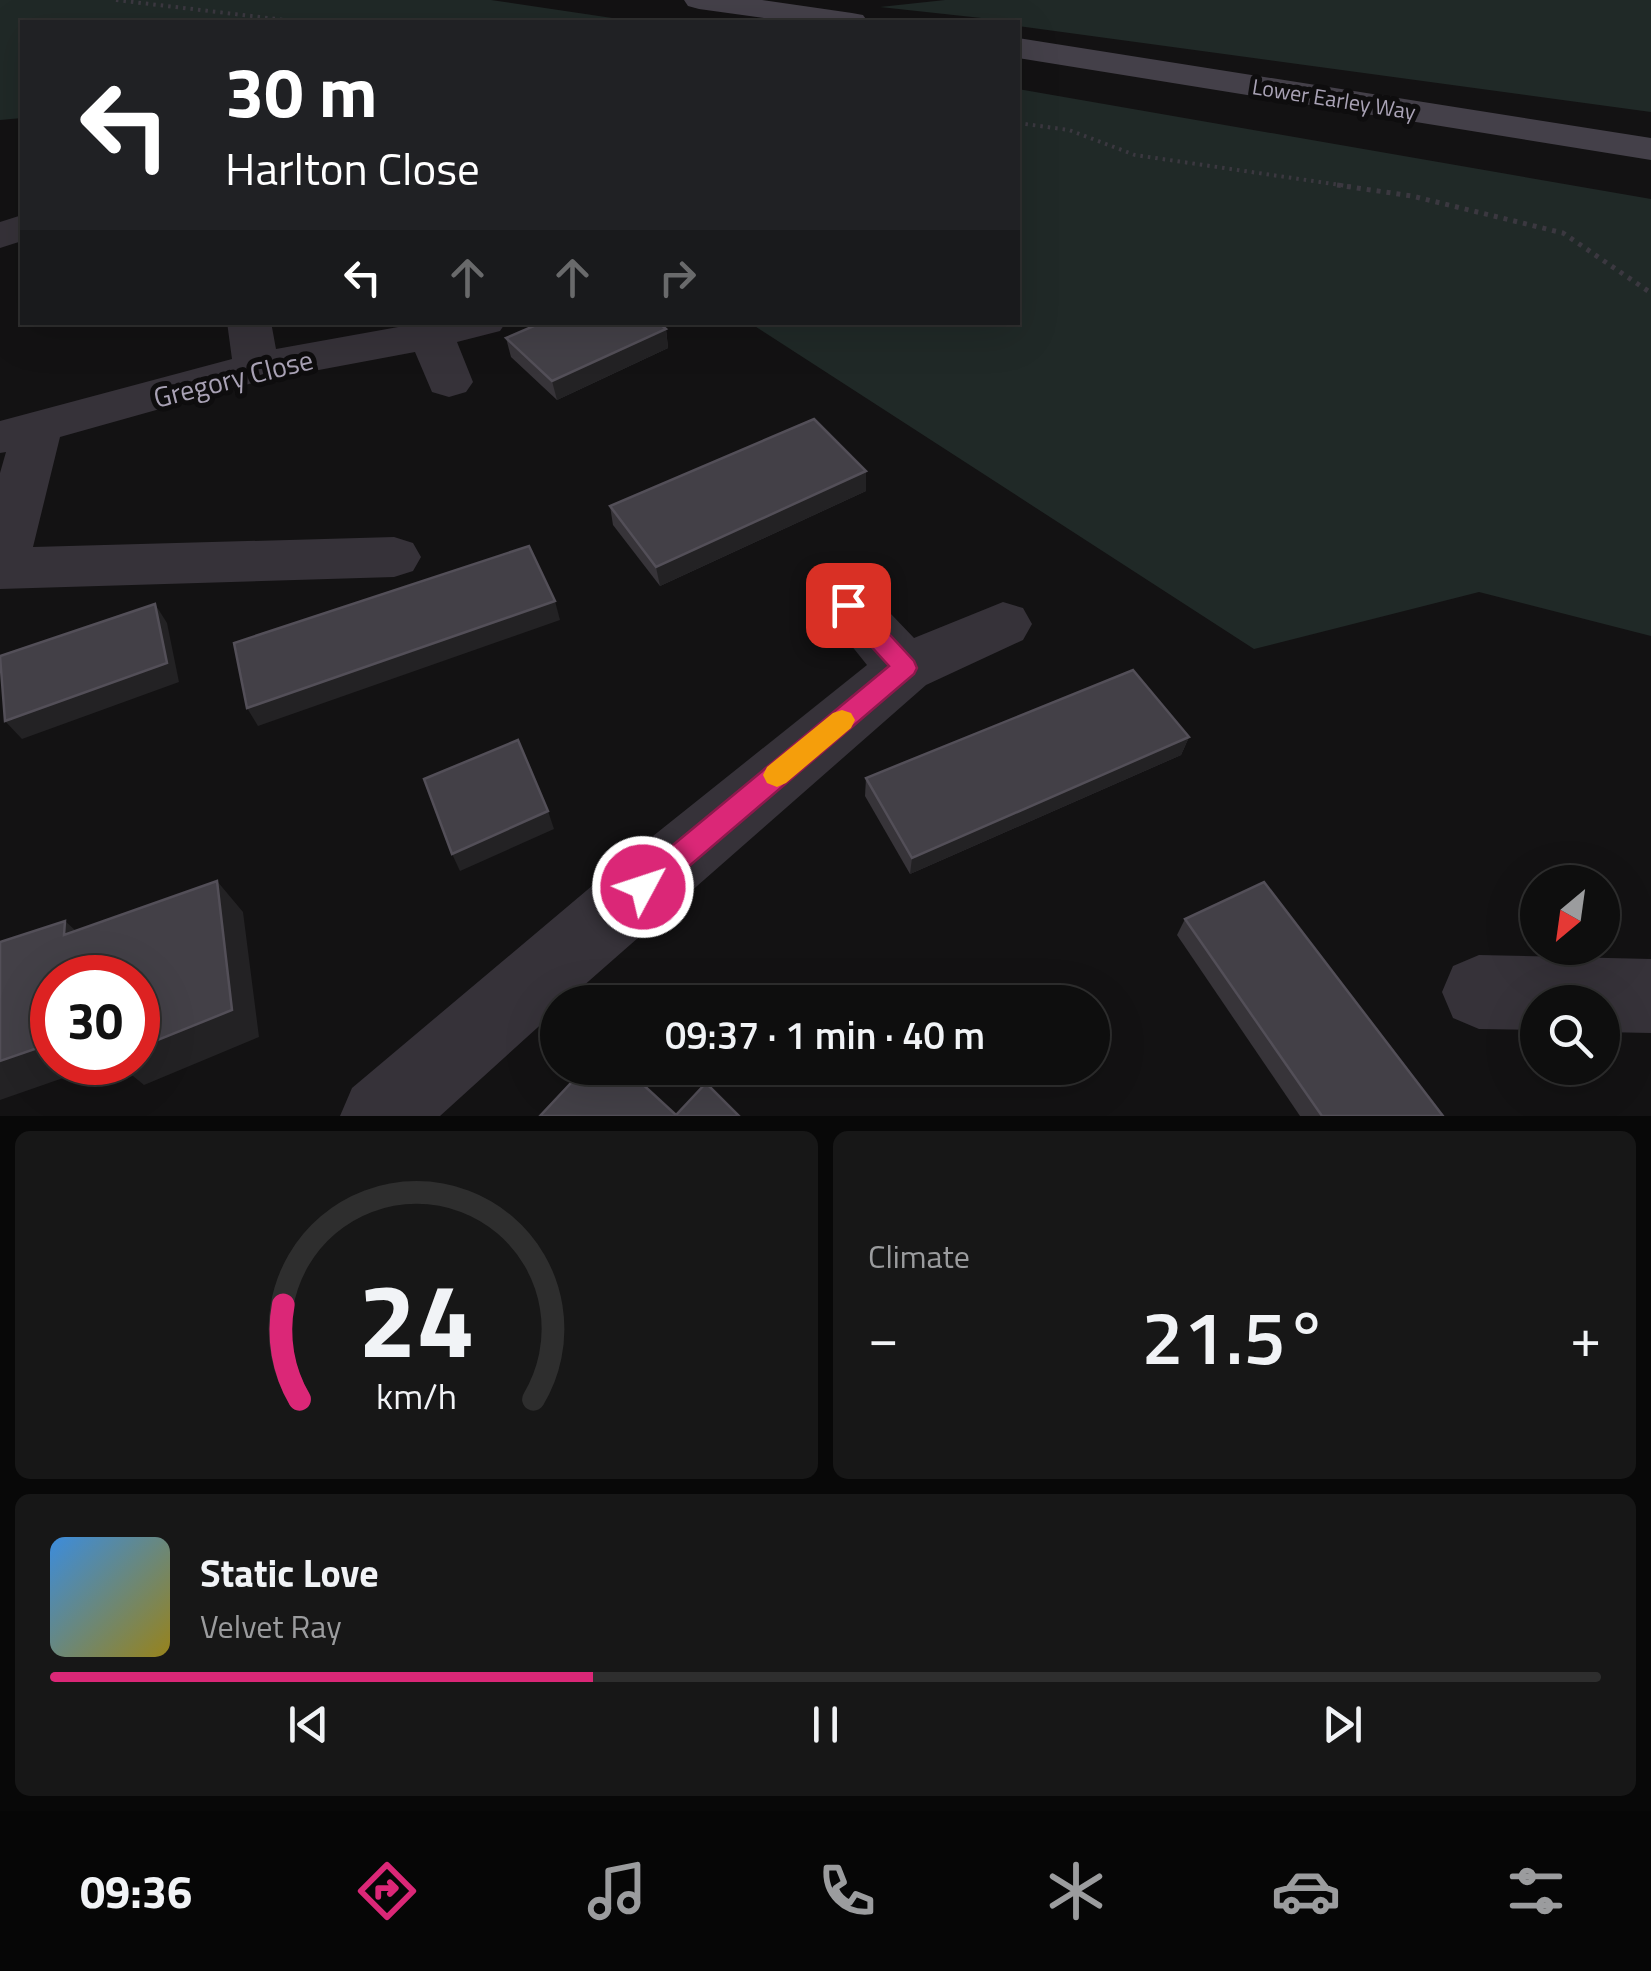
<!DOCTYPE html>
<html lang="en">
<head>
<meta charset="utf-8">
<style>
	:root { --surface:#0e0e0e; --page:#171717; --text:#f1f3f6; --muted:#9b9c9e; --line:#2e2e2e; --accent:#db2777 }
	body { margin:0; font-family:"Titillium Web",sans-serif; background:var(--page); color:var(--text); height:100vh; display:flex; flex-direction:column; font-size:38px; white-space:nowrap }
	* { box-sizing:border-box; margin:0 }
	p { font-size:32px; color:var(--muted) }
	.icon { flex:none; width:55px; height:55px; fill:none; stroke:currentColor; stroke-width:2; stroke-linecap:round; stroke-linejoin:round }
	.map { position:relative; height:1116px; overflow:hidden }
	.details { display:flex; flex-direction:column; gap:15px; padding:15px; background:#080808; flex:1 }
	.details>* { flex:none }
	.guide { position:absolute; left:20px; top:20px; width:1000px; height:305px; border-radius:0px; box-shadow:0 10px 40px #0002,0 0 0 2px var(--line); background:#202124; color:#fff; overflow:hidden }
	.needle { width:65px; rotate:209deg }
	.controls { position:absolute; left:1520px; top:865px; display:grid; gap:20px }
	.controls a { display:grid; place-items:center; width:100px; height:100px; border-radius:50%; background:var(--surface); box-shadow:0 10px 40px #0002,0 0 0 2px var(--line); font-size:50px }
	.speed { position:absolute; left:30px; top:955px; display:flex; gap:20px; font-size:50px; font-weight:700; text-align:center }
	.speed>* { display:grid; place-content:center; width:130px; height:130px; border-radius:50%; background:var(--surface); box-shadow:0 10px 40px #0002,0 0 0 2px var(--line); line-height:1 }
	.speed .limit { border:15px solid #d22; background:#fff; color:#111 }
	.pin { position:absolute; display:grid; place-items:center; width:85px; height:85px; color:#fff; margin:-42px; border-radius:20px; box-shadow:0 5px 15px #0006 }
	.me { position:absolute; width:110px; margin:-55px; rotate:50deg; stroke-linejoin:round; filter:drop-shadow(0 0 8px #0008) }
	.turn { display:flex; align-items:center; gap:35px; height:210px; padding:0 40px; font-size:45px }
	.turn .icon { width:130px; height:130px; stroke-width:2.5 }
	.turn b { display:block; font-size:70px; line-height:85px }
	.lanes { display:flex; align-items:center; height:95px; padding:0 40px; background:#0003; justify-content:center; gap:50px; direction:ltr }
	.lanes .off { opacity:.35 }
	.big { font-size:75px; font-weight:600; line-height:1.1 }
	.details .tile { flex:1; display:flex; flex-direction:column; justify-content:center; gap:15px; min-width:0; padding:0 35px; border-radius:15px; background:var(--page) }
	.details .dial { align-items:center; gap:0 }
	.dial svg { height:260px; overflow:visible; fill:none; stroke:var(--line); stroke-width:7; stroke-linecap:round; text-anchor:middle }
	.dial text { fill:var(--text); stroke:none }
	.song { display:flex; align-items:center; gap:30px }
	.cover { width:120px; height:120px; border-radius:15px; background:linear-gradient(135deg,hsl(210 70% 55%),hsl(50 70% 35%)) }
	.played { height:10px; border-radius:5px; background:linear-gradient(90deg,var(--accent) 35%,var(--line) 35%) }
	.keys { display:flex; justify-content:space-around; direction:ltr }
	.heat { display:flex; justify-content:space-between; align-items:center; font-size:55px; direction:ltr }
	.details .tiles { flex:1; display:grid; gap:15px; grid-template-columns:1fr 1fr }
	.tile:last-child { grid-column:span 2 }
	.trip { position:absolute; left:540px; top:985px; width:570px; height:100px; border-radius:50px; background:var(--surface); box-shadow:0 10px 40px #0002,0 0 0 2px var(--line); font-weight:600; line-height:100px; text-align:center }
	.tabs { display:flex; height:160px; justify-content:space-around; align-items:center; background:#060606; color:var(--muted) }
	.tabs .icon { width:70px; height:70px }
	.tabs .active { color:var(--accent) }
	.tabs b { font-size:45px; color:var(--text) }
	.map>svg:first-child { display:block }
	.green { fill:#202927 }
	.lines { fill:none; stroke-linecap:round; stroke-linejoin:round }
	.path-far1 { stroke:#3b3840; stroke-width:4; stroke-dasharray:2.5 5; stroke-linecap:butt }
	.path { stroke:#3b3840; stroke-width:5; stroke-dasharray:4 6; stroke-linecap:butt }
	.minor { fill:#363239; fill-rule:evenodd }
	.secondary { fill:#444049; fill-rule:evenodd }
	.wall { fill:#373439 }
	.shaded-wall { fill:#232224 }
	.building { fill:#434047; stroke:#534f58; stroke-width:2.5 }
	.route { fill:#db2777; stroke:#8e194d; stroke-width:2.5 }
	.slow { fill:#f59e0b }
	.labels { text-anchor:middle; dominant-baseline:central; stroke-width:10; stroke-linejoin:round; paint-order:stroke }
	.far-street-label { font-size:22px; fill:#a9a2b5; stroke:#0e0d0e }
	.street-label { font-size:28px; fill:#a9a2b5; stroke:#0e0d0e }
</style>
</head>
<body>
<div class="map">
<svg width="1651" height="1116" viewBox="0 0 1651 1116">
	<rect width="100%" height="100%" fill="#131213"/>
	<!-- green -->
	<g class="green">
		<path d="M0 0H491L639 22H22V118L0 120Z"/>
		<path d="M945 0H1651V112L1018 26V22L880 7Z"/>
		<path d="M1018 89 1651 199V636L1479 592 1254 649 750 323 1018 322Z"/>
	</g>
	<g class="lines">
		<!-- path-far1 -->
		<g class="path-far1">
			<path d="M116 0 302 22"/>
			<path d="M1018 123 1069 130 1135 155 1354 187"/>
		</g>
		<!-- path -->
		<path class="path" d="M1337 185 1412 196 1563 233 1651 293"/>
		<!-- minor -->
		<g class="minor">
			<path d="M22 215V241L0 248V222Z"/>
			<path d="M227 322H271L276 349 426 322H506L500 331 457 342 473 382 466 392 449 397 432 392 415 352 260 381 60 437 33 547 394 537 413 543 421 557 413 571 394 577 0 589V473L6 452 0 453V421L232 359Z"/>
			<path d="M848 583 868 590 914 638 1003 602 1023 608 1032 624 1023 640 926 685 565 1002H558V1009L440 1116H340L352 1088 618 864 867 665 819 605 828 590Z"/>
			<path d="M1479 955 1651 959V1033L1602 1032V1002H1538V1030L1479 1029 1453 1018 1442 992 1453 966Z"/>
		</g>
		<!-- secondary -->
		<g class="secondary">
			<path d="M684 0H762L852 13 863 15 868 22H792L699 9 688 6Z"/>
			<path d="M1018 38 1651 138V160L1018 58Z"/>
		</g>
	</g>
	<!-- wall -->
	<g class="wall">
		<path d="M666 329 668 348 557 400 511 357 506 338Z"/>
		<path d="M866 491 660 586 613 525 610 506Z"/>
		<path d="M1189 737 1181 755 910 874 865 796 866 778Z"/>
		<path d="M1185 919 1443 1116H1300L1177 935Z"/>
	</g>
	<!-- shaded-wall -->
	<g class="shaded-wall">
		<path d="M666 329 668 348 557 400 552 381Z"/>
		<path d="M866 471V491L660 586 656 567Z"/>
		<path d="M555 601 560 620 258 726 247 708Z"/>
		<path d="M155 604 167 623 179 682 22 739 5 721Z"/>
		<path d="M1189 737 1181 755 910 874 912 858Z"/>
		<path d="M548 811 554 829 460 871 452 854Z"/>
		<path d="M217 881 243 912 259 1037 144 1085 116 1062H138V1047Z"/>
		<path d="M65 921 98 951 64 935Z"/>
		<path d="M52 1043V1062H109L0 1100V1061Z"/>
	</g>
	<!-- building -->
	<g class="building">
		<path d="M543 322H658L666 329 552 381 506 338Z"/>
		<path d="M814 419 866 471 656 567 610 506Z"/>
		<path d="M529 546 555 601 247 708 234 643Z"/>
		<path d="M155 604 167 663 5 721 0 656Z"/>
		<path d="M1133 670 1189 737 912 858 866 778Z"/>
		<path d="M518 740 548 811 452 854 424 779Z"/>
		<path d="M217 881 232 1010 138 1048V978H52V1043L0 1061V942L65 921 64 935Z"/>
		<path d="M1264 882 1443 1116H1322L1185 919Z"/>
		<path d="M585 1068H625L676 1115 706 1083 739 1116H540Z"/>
	</g>
	<!-- route -->
	<path class="route" d="M848 596 856 598 914 661 917 668 914 674 653 897 643 901 633 897 629 887 633 878 889 666 839 611 836 605Z"/>
	<!-- slow -->
	<path class="slow" d="M842 710 851 713 855 720 851 728 786 783 777 787 767 783 763 775 767 767 833 713Z"/>
	<g class="labels">
		<!-- far-street labels -->
		<g class="far-street-label">
			<text transform="translate(1334 99) rotate(9)">Lower Earley Way</text>
		</g>
		<!-- street labels -->
		<g class="street-label">
			<text transform="translate(233 378) rotate(-14)">Gregory Close</text>
		</g>
	</g>
</svg>
<div class="controls">
<a><svg class="needle" viewBox="-14 -14 28 28"><path d="M0-13l5 13h-10z" fill="#e53935"/><path d="M0 13l5-13h-10z" fill="#9b9c9e"/></svg></a>
<a><svg class="icon" aria-label="search" viewBox="0 0 24 24"><circle cx="10" cy="10" r="6"/><path d="M15 15l6 6"/></svg></a>
</div>
<div class="speed"><div class="limit">30</div></div>
<div class="pin" style="left:848px;top:605px;background:#d93025"><svg class="icon" aria-label="arrive" viewBox="0 0 24 24"><path d="M6 21V4h12l-3 4 3 4H6"/></svg></div>
<svg class="me" style="left:643px;top:887px" viewBox="-20 -20 40 40"><circle r="17" fill="#db2777" stroke="#fff" stroke-width="3"/><path d="M0-11L8 9 0 5-8 9z" fill="#fff"/></svg>
<div class="trip">09:37 · 1 min · 40 m</div>
<div class="guide">
<div class="turn"><svg class="icon" aria-label="left" viewBox="0 0 24 24"><path d="M17 20v-9H6M10 6l-5 5 5 5"/></svg><div><b>30 m</b>Harlton Close</div></div>
<div class="lanes"><svg class="icon" aria-label="left" viewBox="0 0 24 24"><path d="M17 20v-9H6M10 6l-5 5 5 5"/></svg><svg class="icon off" aria-label="ahead" viewBox="0 0 24 24"><path d="M12 20V5M6 11l6-6 6 6"/></svg><svg class="icon off" aria-label="ahead" viewBox="0 0 24 24"><path d="M12 20V5M6 11l6-6 6 6"/></svg><svg class="icon off" aria-label="right" viewBox="0 0 24 24"><path d="M7 20v-9h11M14 6l5 5-5 5"/></svg></div>
</div>
</div>
<section class="details">
<div class="tiles">
<div class="tile dial"><svg viewBox="0 0 100 80">
<path d="M14 69A42 42 0 1 1 86 69"/>
<path d="M14 69A42 42 0 0 1 9 40" stroke="#db2777"/>
<text x="50" y="56" font-size="32" font-weight="700">24</text>
<text x="50" y="72" font-size="11">km/h</text>
</svg></div>
<div class="tile"><p>Climate</p>
<div class="heat"><a>−</a><b class="big">21.5°</b><a>+</a></div>
</div>
<div class="tile">
<div class="song"><i class="cover"></i><div><b>Static Love</b><p>Velvet Ray</p></div></div>
<div class="played"></div>
<div class="keys"><svg class="icon" aria-label="previous" viewBox="0 0 24 24"><path d="M18 5L8 12l10 7zM5 5v14"/></svg><svg class="icon" aria-label="pause" viewBox="0 0 24 24"><path d="M8 5v14M16 5v14"/></svg><svg class="icon" aria-label="next" viewBox="0 0 24 24"><path d="M6 5l10 7-10 7zM19 5v14"/></svg></div>
</div>
</div>
</section>
<nav class="tabs">
<b>09:36</b>
<svg class="icon active" aria-label="directions" viewBox="0 0 24 24"><path d="M12 3l9 9-9 9-9-9zM9 14v-3h6M13 9l2 2-2 2"/></svg>
<svg class="icon" aria-label="music" viewBox="0 0 24 24"><path d="M9 18V5l10-2v13"/><circle cx="6" cy="18" r="3"/><circle cx="16" cy="16" r="3"/></svg>
<svg class="icon" aria-label="phone" viewBox="0 0 24 24"><path d="M5 4h4l2 5-3 2q2 4 5 5l2-3 5 2v4C11 20 4 13 5 4z"/></svg>
<svg class="icon" aria-label="climate" viewBox="0 0 24 24"><path d="M12 3v18M4 7l16 10M4 17L20 7"/></svg>
<svg class="icon" aria-label="car" viewBox="0 0 24 24"><path d="M5 17H2v-5l4-1 3-4h7l3 4 3 1v5h-3M9 17h6M6 11h13"/><circle cx="7" cy="17" r="2"/><circle cx="17" cy="17" r="2"/></svg>
<svg class="icon" aria-label="filters" viewBox="0 0 24 24"><path d="M4 7h16M4 17h16"/><circle cx="9" cy="7" r="2"/><circle cx="15" cy="17" r="2"/></svg>
</nav>
</body>
</html>
